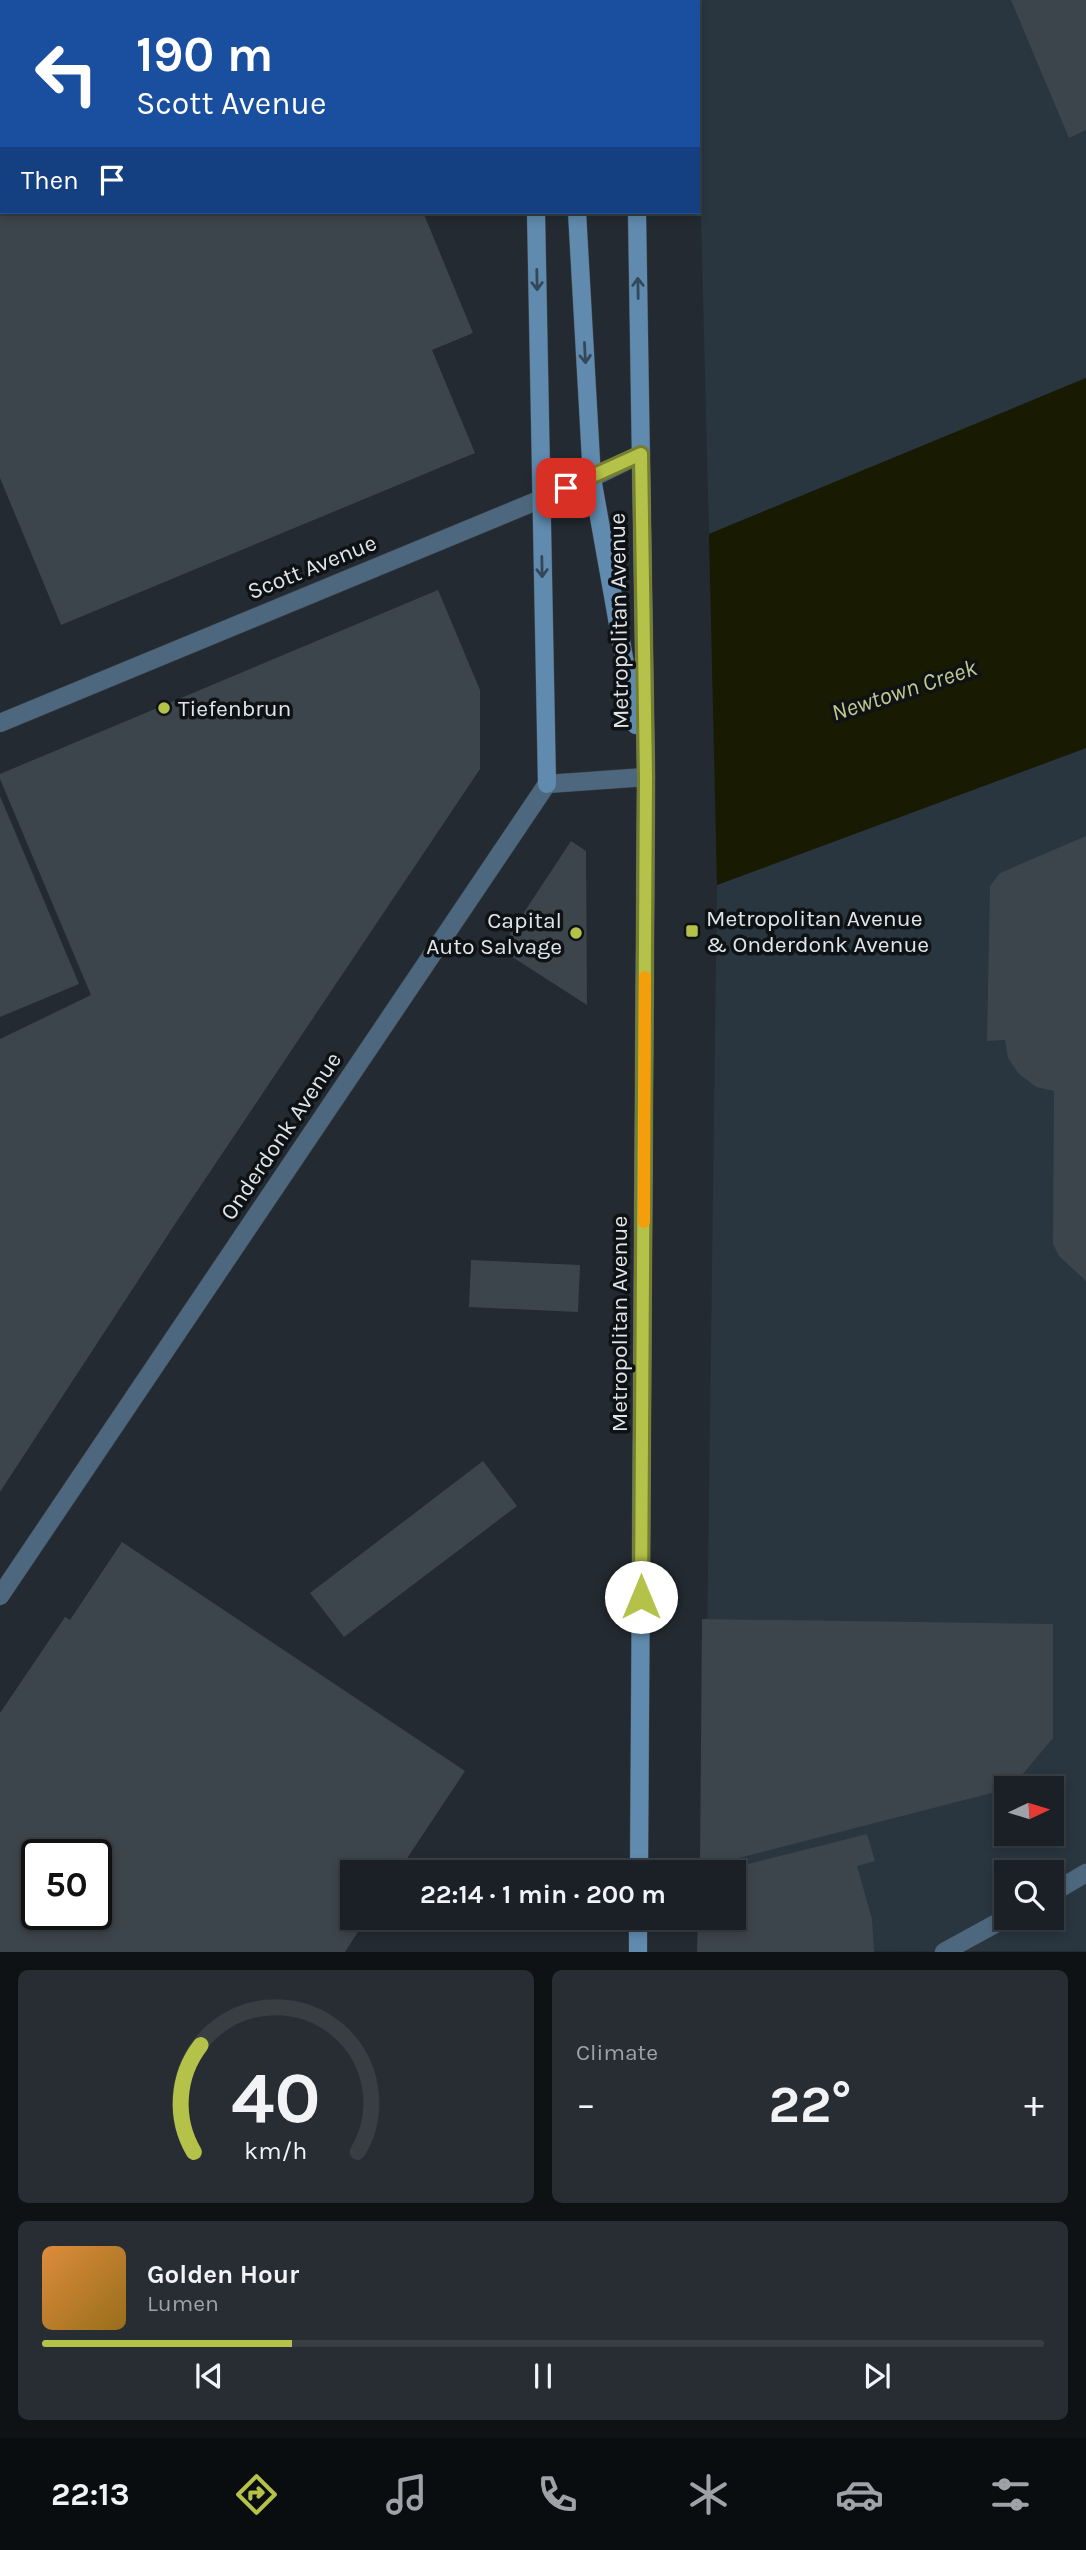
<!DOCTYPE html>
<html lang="en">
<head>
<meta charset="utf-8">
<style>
	:root { --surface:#1a2025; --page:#272d32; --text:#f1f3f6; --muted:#9fa3a7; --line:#383e42; --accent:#b5c24a }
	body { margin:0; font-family:Karla,sans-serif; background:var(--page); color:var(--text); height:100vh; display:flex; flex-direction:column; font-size:26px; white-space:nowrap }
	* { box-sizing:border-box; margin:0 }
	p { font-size:23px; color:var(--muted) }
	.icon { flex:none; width:38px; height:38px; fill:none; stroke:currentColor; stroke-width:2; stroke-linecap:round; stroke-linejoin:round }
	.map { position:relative; height:1952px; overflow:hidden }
	.panel { display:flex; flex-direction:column; gap:18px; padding:18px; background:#0e1214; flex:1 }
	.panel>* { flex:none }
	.banner { position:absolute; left:0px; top:0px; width:700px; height:214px; box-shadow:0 4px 10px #0003,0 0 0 2px var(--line); background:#1a4fa0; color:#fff; overflow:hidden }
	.needle { width:46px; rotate:86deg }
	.fabs { position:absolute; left:994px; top:1776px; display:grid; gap:14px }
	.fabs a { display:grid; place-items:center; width:70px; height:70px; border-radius:0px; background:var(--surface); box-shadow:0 4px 10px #0003,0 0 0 2px var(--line); font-size:35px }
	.speed { position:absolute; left:21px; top:1839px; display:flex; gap:14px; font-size:35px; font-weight:700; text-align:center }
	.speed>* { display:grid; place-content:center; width:91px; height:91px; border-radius:50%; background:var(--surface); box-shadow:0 4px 10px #0003,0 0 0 2px var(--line); line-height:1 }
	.speed .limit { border:4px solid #111; border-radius:10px; background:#fff; color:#111 }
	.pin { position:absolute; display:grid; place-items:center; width:60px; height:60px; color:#fff; margin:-30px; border-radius:14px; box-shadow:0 4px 10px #0006 }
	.me { position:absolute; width:77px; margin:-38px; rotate:0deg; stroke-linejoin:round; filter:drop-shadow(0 0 5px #0008) }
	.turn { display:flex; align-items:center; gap:24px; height:147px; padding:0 21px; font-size:32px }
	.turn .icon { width:91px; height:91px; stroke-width:2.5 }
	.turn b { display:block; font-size:49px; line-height:60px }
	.then { display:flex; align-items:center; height:66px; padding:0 21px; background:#0003; gap:14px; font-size:26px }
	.big { font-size:52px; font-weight:700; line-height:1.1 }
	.panel .tile { flex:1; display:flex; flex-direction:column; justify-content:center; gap:10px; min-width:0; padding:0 24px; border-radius:10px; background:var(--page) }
	.panel .dial { align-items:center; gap:0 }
	.dial svg { height:182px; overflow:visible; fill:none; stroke:var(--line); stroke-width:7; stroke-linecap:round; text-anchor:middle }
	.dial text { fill:var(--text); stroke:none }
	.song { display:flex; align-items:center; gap:21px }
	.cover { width:84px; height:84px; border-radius:10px; background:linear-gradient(135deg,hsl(30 70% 55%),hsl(40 70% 35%)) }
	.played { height:7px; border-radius:4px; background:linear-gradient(90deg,var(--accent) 25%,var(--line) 25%) }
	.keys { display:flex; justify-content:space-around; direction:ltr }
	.heat { display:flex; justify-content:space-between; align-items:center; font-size:38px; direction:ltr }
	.panel .tiles { flex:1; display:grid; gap:18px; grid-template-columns:1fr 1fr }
	.tile:last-child { grid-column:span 2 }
	.trip { position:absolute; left:340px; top:1860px; width:406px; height:70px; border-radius:0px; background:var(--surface); box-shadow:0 4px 10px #0003,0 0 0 2px var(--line); font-weight:700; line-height:70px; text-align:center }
	.tabs { display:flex; height:112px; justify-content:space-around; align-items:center; background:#0a0d0f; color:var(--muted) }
	.tabs .icon { width:49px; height:49px }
	.tabs .active { color:var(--accent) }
	.tabs b { font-size:32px; color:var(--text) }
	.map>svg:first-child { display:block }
	.built { fill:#29353f; fill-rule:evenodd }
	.water { fill:#181a01 }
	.building { fill:#3d454c; fill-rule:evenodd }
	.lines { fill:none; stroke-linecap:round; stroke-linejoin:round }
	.service-casing { stroke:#41484e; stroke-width:19 }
	.minor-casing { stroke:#41484e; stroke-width:19 }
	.secondary-casing { stroke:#41484e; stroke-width:19 }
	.service { stroke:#4d687e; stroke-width:18 }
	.minor { stroke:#4d687e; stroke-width:18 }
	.secondary { stroke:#608bae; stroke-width:18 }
	.oneway { stroke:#33485a }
	.route-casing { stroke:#767e30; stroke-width:18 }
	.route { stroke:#b5c24a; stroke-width:12 }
	.slow { stroke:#f59e0b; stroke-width:12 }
	.poi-dot { fill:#b5c24a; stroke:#0f1215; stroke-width:2.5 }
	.labels { text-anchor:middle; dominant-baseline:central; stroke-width:7; stroke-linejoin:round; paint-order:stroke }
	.street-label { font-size:23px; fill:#e0e5e9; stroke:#0f1215 }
	.poi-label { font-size:23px; fill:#e0e5e9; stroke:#0f1215; text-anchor:start }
	.water-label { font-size:24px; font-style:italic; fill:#c1c991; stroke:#0f1215 }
</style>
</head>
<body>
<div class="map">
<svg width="1086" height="1952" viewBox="0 0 1086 1952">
	<rect width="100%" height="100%" fill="#232a31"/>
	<!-- built -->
	<g class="built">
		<path d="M696 0H1086V378L709 534 698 98V2Z"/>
		<path d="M1086 748V1951L703 1952 733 1918V1872H704L717 885ZM1006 1788H1052V1834H1006ZM1006 1872H1052V1918H1006Z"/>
	</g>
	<!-- water -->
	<path class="water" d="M1086 378V748L717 885 709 534Z"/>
	<!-- building -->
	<g class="building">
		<path d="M1011 0H1086V130L1069 138Z"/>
		<path d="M0 212H423L473 333 432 350 475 453 61 625 0 478Z"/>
		<path d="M438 590 480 690V769L175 1224 0 1492V1039L91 995 0 779V774Z"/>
		<path d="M0 796 79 984 0 1017Z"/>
		<path d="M1086 836V1281L1059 1256 1053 1244 1054 1091 1036 1087 1018 1073 1008 1058 1005 1040 987 1041 990 886 1000 873Z"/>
		<path d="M571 841 586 851 587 1005 500 949Z"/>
		<path d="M471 1260 580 1265 578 1312 469 1307Z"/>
		<path d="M483 1461 517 1506 344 1637 310 1593Z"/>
		<path d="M122 1542 465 1771 398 1872H352V1918H367L345 1952H0V1713L65 1617 70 1620ZM37 1855H96V1914H37Z"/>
		<path d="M702 1619 1053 1624V1738L1011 1788 700 1868Z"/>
		<path d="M867 1834 875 1861 857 1866 872 1919 874 1952H697L698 1918H733V1872H717Z"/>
	</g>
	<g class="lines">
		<!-- service casing -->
		<g class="service-casing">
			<g id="service">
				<path d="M385 0 386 2"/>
				<path d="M1052 1893 1086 1873"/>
				<path d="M944 1952 1006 1918"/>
			</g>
		</g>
		<!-- minor casing -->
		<g class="minor-casing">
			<g id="minor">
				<path d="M0 723 592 478 641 454"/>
				<path d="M0 1596 547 784 646 777"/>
			</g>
		</g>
		<!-- secondary casing -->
		<g class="secondary-casing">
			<g id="secondary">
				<path d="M565 0V2"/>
				<path d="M633 0V2"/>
				<path d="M536 212 547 784"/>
				<path d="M577 212 592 478 636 725"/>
				<path d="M637 212 646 777 639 1872"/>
				<path d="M638 1952V1918"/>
			</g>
		</g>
		<!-- service -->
		<use href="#service" class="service"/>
		<!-- minor -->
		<use href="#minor" class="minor"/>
		<!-- secondary -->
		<use href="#secondary" class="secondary"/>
	</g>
	<!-- one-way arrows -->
	<defs><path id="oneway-shaft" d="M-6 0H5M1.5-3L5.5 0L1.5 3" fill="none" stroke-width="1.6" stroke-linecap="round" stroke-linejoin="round" transform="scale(1.75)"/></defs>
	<g class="oneway">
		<use href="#oneway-shaft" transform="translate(537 280) rotate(89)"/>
		<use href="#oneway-shaft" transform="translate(638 288) rotate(-91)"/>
		<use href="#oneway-shaft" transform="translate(585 353) rotate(87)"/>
		<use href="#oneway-shaft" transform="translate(542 567) rotate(89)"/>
	</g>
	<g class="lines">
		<!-- route casing -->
		<g class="route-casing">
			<path id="route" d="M566 488 641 454 646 777 641 1597"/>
		</g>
		<!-- route -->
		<use href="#route" class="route"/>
		<!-- slow -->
		<path class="slow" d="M644 1222 645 977"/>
	</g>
	<!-- markers -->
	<g class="poi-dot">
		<circle cx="164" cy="708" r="7"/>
		<rect x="685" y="924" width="14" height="14" rx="3.5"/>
		<circle cx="576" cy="933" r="7"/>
	</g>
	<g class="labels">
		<!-- street labels -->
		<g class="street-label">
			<text transform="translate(312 567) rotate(-22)">Scott Avenue</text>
			<text transform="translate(619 621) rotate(-91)">Metropolitan Avenue</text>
			<text transform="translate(281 1136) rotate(-56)">Onderdonk Avenue</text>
			<text transform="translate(619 1324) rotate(-90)">Metropolitan Avenue</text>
		</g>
		<!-- poi labels -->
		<g class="poi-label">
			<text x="178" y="708">Tiefenbrun</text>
			<text x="706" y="918">Metropolitan Avenue<tspan x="706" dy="26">&amp; Onderdonk Avenue</tspan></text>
			<text x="562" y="920" text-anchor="end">Capital<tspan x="562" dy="26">Auto Salvage</tspan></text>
		</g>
		<!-- water labels -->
		<g class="water-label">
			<text transform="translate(904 690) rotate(-18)">Newtown Creek</text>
		</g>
	</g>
</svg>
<div class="fabs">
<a><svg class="needle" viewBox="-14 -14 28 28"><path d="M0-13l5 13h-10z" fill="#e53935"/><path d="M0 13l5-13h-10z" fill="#9fa3a7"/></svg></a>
<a><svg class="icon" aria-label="search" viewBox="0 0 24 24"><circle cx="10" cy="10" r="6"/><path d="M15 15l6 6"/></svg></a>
</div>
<div class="speed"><div class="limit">50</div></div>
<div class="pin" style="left:566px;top:488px;background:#d93025"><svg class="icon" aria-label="arrive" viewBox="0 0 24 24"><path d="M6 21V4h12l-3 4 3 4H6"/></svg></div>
<svg class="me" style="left:641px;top:1597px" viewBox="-20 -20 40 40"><circle r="19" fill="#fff"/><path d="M0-13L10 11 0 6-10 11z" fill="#b5c24a"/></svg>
<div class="trip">22:14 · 1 min · 200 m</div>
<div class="banner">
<div class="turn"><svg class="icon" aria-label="left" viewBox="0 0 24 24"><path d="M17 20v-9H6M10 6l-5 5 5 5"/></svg><div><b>190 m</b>Scott Avenue</div></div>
<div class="then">Then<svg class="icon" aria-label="arrive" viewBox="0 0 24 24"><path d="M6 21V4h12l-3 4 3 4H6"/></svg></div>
</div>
</div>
<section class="panel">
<div class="tiles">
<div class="tile dial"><svg viewBox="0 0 100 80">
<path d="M14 69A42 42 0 1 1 86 69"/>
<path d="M14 69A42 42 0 0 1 17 22" stroke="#b5c24a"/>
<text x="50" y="56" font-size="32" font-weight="700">40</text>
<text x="50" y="72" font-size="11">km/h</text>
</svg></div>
<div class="tile"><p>Climate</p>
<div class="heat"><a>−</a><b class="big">22°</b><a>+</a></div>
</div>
<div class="tile">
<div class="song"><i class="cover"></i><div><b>Golden Hour</b><p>Lumen</p></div></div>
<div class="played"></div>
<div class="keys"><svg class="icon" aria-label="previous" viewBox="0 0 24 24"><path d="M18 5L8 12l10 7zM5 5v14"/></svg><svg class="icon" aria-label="pause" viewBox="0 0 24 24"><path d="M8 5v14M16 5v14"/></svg><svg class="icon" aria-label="next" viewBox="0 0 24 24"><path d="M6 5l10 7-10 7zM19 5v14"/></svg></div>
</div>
</div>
</section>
<nav class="tabs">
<b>22:13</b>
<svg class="icon active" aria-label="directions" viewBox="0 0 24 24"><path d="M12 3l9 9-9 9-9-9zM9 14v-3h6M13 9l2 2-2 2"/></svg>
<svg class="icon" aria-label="music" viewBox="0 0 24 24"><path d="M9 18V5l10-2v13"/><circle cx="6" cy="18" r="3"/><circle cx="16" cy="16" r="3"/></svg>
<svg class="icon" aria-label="phone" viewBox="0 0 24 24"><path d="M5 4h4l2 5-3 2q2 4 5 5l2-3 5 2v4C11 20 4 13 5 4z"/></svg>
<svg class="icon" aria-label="climate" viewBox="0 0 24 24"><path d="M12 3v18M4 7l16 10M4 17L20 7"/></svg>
<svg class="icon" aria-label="car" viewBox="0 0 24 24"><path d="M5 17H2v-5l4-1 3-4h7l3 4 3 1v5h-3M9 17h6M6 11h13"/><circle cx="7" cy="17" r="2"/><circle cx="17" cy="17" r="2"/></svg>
<svg class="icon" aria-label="filters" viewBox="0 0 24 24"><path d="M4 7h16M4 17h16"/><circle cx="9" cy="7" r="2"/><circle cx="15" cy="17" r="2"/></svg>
</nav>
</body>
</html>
